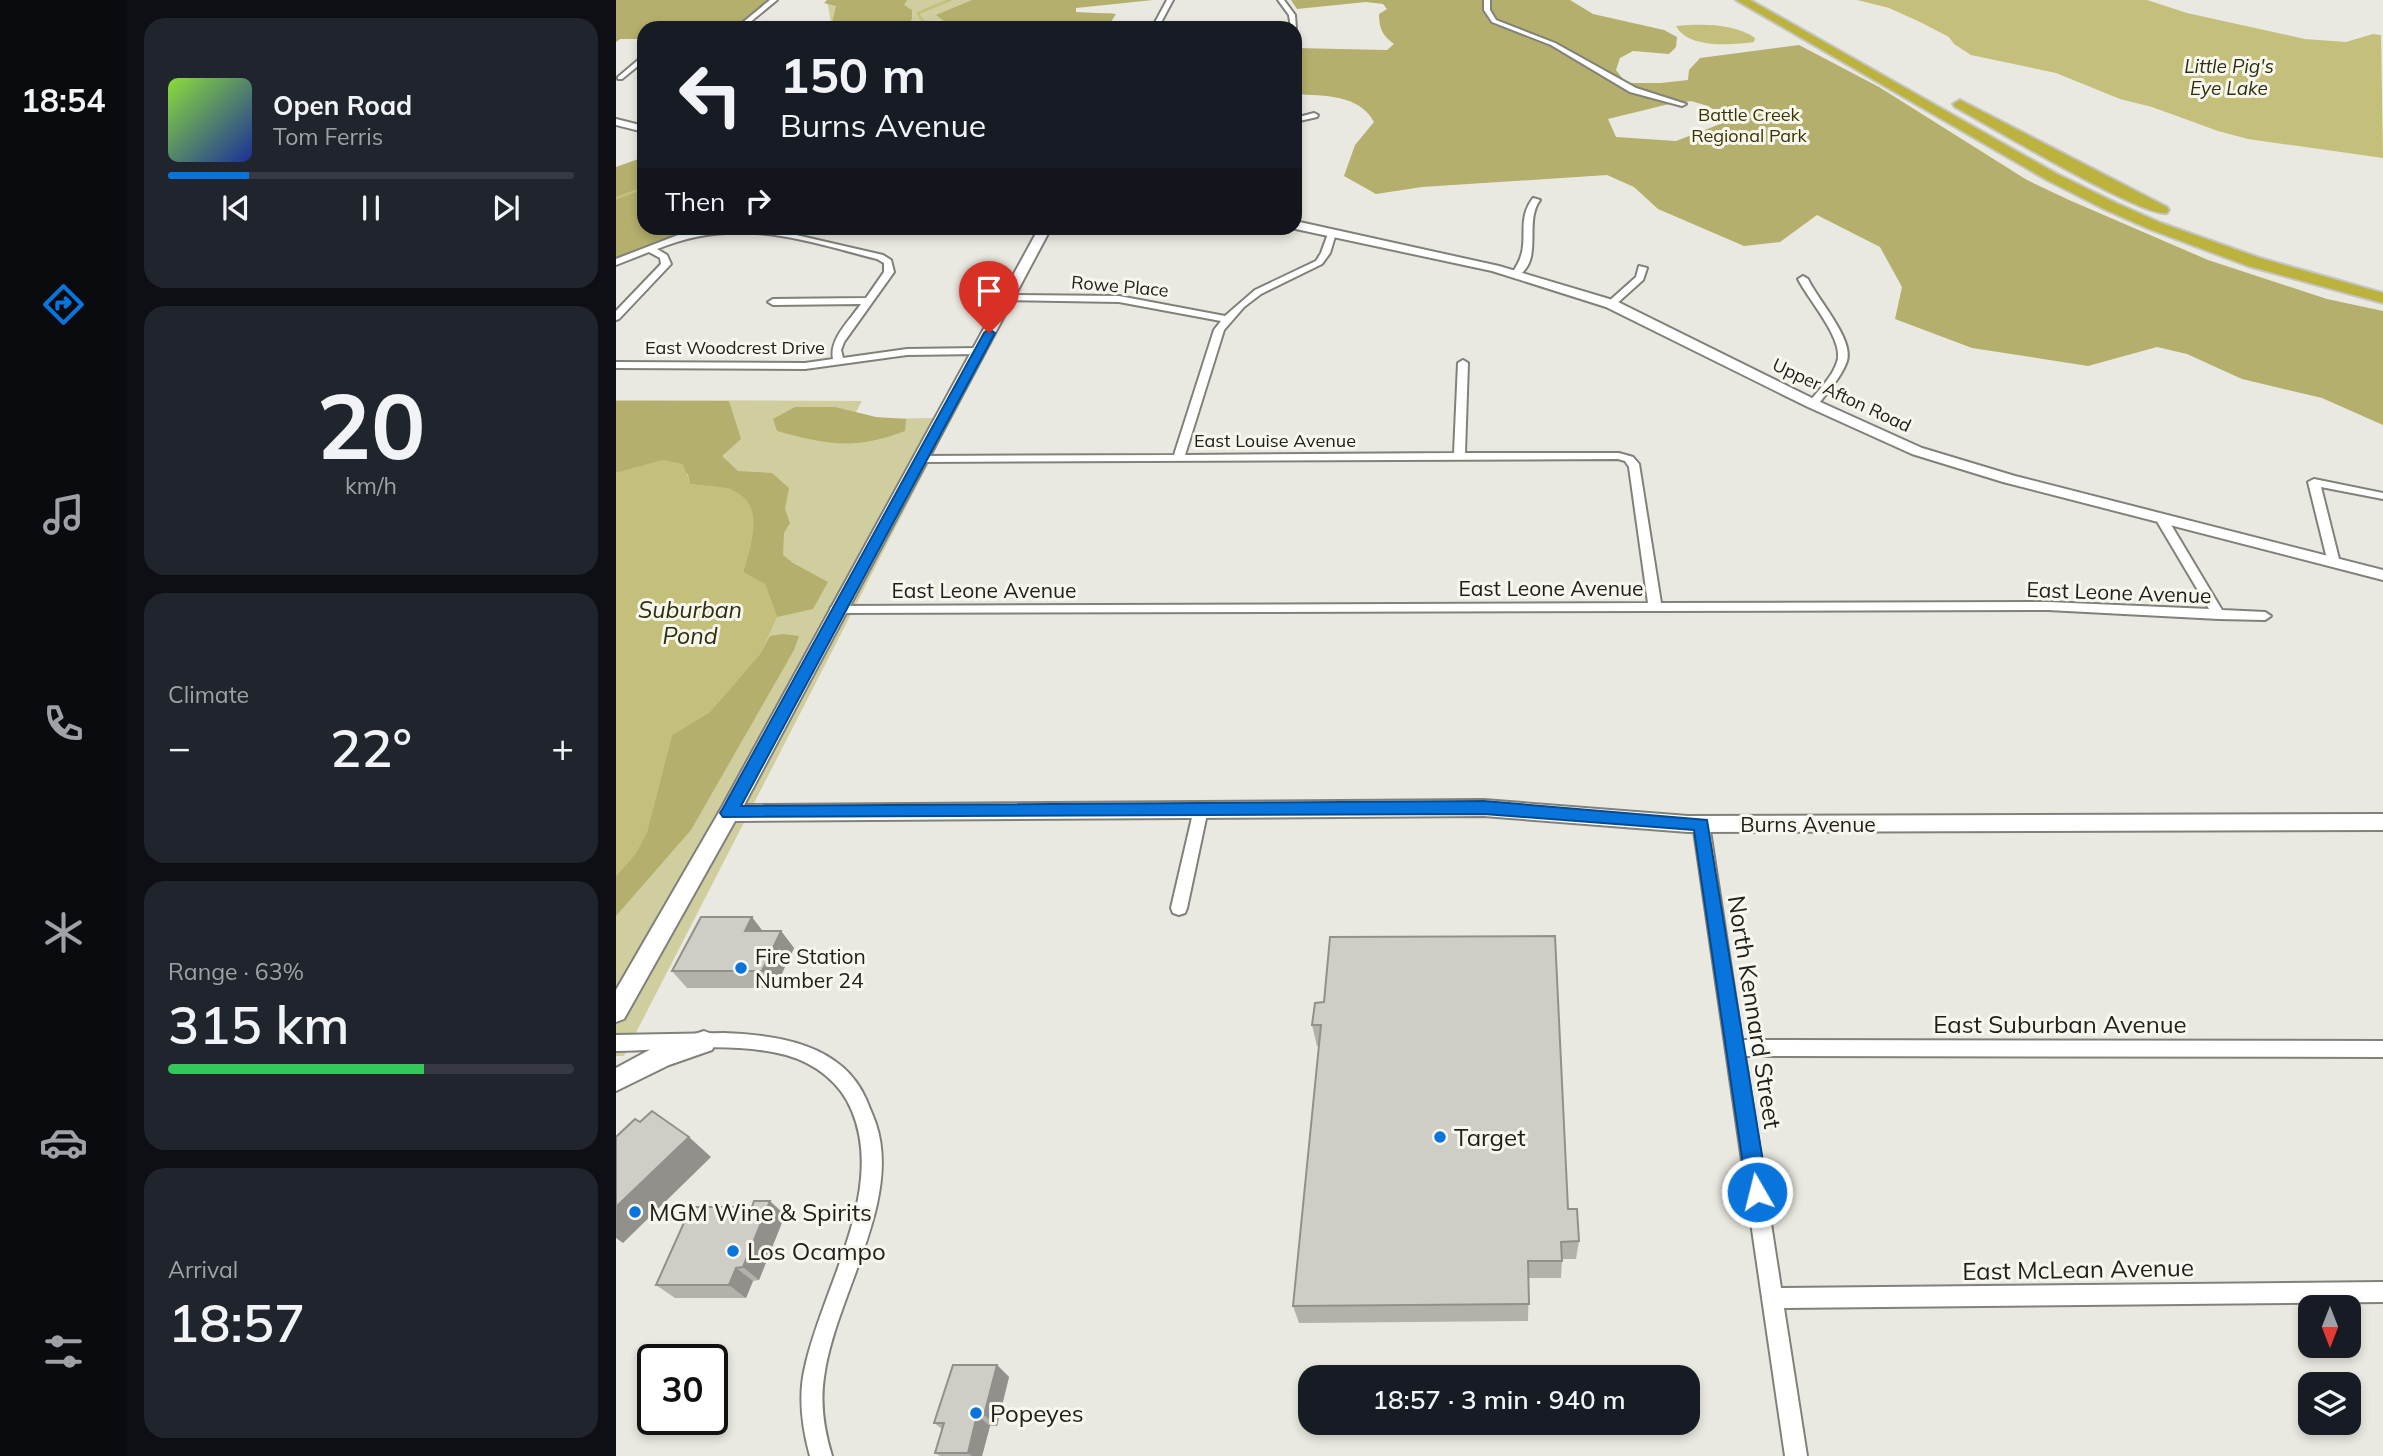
<!DOCTYPE html>
<html lang="en">
<head>
<meta charset="utf-8">
<style>
	:root { --surface:#171b24; --page:#20242c; --text:#f1f3f6; --muted:#9ea1a6; --line:#363941; --accent:#0974db }
	body { margin:0; font-family:Mulish,sans-serif; background:var(--page); color:var(--text); height:100vh; display:flex; flex-direction:column; font-size:26px; white-space:nowrap }
	* { box-sizing:border-box; margin:0 }
	p { font-size:23px; color:var(--muted) }
	.icon { flex:none; width:38px; height:38px; fill:none; stroke:currentColor; stroke-width:2; stroke-linecap:round; stroke-linejoin:round }
	.map { position:relative; flex:1; overflow:hidden }
	.side { display:flex; flex-direction:column; gap:18px; padding:18px; background:#0d0f14; width:490px }
	.side>* { flex:none }
	.banner { position:absolute; left:21px; top:21px; width:665px; height:214px; border-radius:21px; box-shadow:0 4px 10px #0003; background:#171b24; color:var(--text); overflow:hidden }
	.needle { width:46px; rotate:180deg }
	.controls { position:absolute; left:1682px; top:1295px; display:grid; gap:14px }
	.controls a { display:grid; place-items:center; width:63px; height:63px; border-radius:14px; background:var(--surface); box-shadow:0 4px 10px #0003; font-size:35px }
	.speed { position:absolute; left:21px; top:1344px; display:flex; gap:14px; font-size:35px; font-weight:700; text-align:center }
	.speed>* { display:grid; place-content:center; width:91px; height:91px; border-radius:50%; background:var(--surface); box-shadow:0 4px 10px #0003; line-height:1 }
	.speed .limit { border:4px solid #111; border-radius:10px; background:#fff; color:#111 }
	.pin { position:absolute; display:grid; place-items:center; width:60px; height:60px; color:#fff; margin:-72px -30px; border-radius:50% 50% 50% 0; rotate:-45deg; box-shadow:0 0 7px #0007 }
	.pin .icon { rotate:45deg }
	.me { position:absolute; width:77px; margin:-38px; rotate:352deg; stroke-linejoin:round; filter:drop-shadow(0 0 5px #0008) }
	.turn { display:flex; align-items:center; gap:24px; height:147px; padding:0 28px; font-size:32px }
	.turn .icon { width:91px; height:91px; stroke-width:2.5 }
	.turn b { display:block; font-size:49px; line-height:60px }
	.then { display:flex; align-items:center; height:66px; padding:0 28px; background:#0003; gap:14px; font-size:26px }
	.big { font-size:52px; font-weight:600; line-height:1.1 }
	.side .card { flex:1; display:flex; flex-direction:column; justify-content:center; gap:10px; min-width:0; padding:0 24px; border-radius:21px; background:var(--page) }
	.side .dial { align-items:center; gap:0 }
	.dial b { font-size:91px; line-height:1 }
	.song { display:flex; align-items:center; gap:21px }
	.cover { width:84px; height:84px; border-radius:10px; background:linear-gradient(135deg,hsl(90 70% 55%),hsl(230 70% 35%)) }
	.played { height:7px; border-radius:4px; background:linear-gradient(90deg,var(--accent) 20%,var(--line) 20%) }
	.keys { display:flex; justify-content:space-around; direction:ltr }
	.heat { display:flex; justify-content:space-between; align-items:center; font-size:38px; direction:ltr }
	.charge { height:10px; border-radius:5px; background:linear-gradient(90deg,#34c759 63%,var(--line) 0) }
	.trip { position:absolute; left:682px; top:1365px; width:402px; height:70px; border-radius:21px; background:var(--surface); box-shadow:0 4px 10px #0003; font-weight:600; line-height:70px; text-align:center }
	main { display:flex; flex:1; min-height:0 }
	.dock { display:flex; flex-direction:column; width:126px; justify-content:space-around; align-items:center; background:#090b0e; color:var(--muted) }
	.dock .icon { width:49px; height:49px }
	.dock .active { color:var(--accent) }
	.dock b { font-size:32px; color:var(--text) }
	.map>svg:first-child { display:block }
	.green { fill:#d0cd9f }
	.forest { fill:#b4af6c; fill-rule:evenodd }
	.water { fill:#c4bf7b }
	.lines { fill:none; stroke-linecap:round; stroke-linejoin:round }
	.stream { stroke:#c4bf7b; stroke-width:2.5 }
	.street-casing { stroke:#81817a; stroke-width:4 }
	.secondary-casing { stroke:#81817a; stroke-width:4 }
	.highway-casing { stroke:#c5c5c4; stroke-width:4 }
	.street { fill:#fff; fill-rule:evenodd }
	.secondary { fill:#fff; fill-rule:evenodd }
	.highway { fill:#bcb33e; fill-rule:evenodd }
	.wall { fill:#b2b1aa }
	.shaded-wall { fill:#91908b }
	.building { fill:#cfcec6; stroke:#91908b; stroke-width:2 }
	.route { fill:#0974db; stroke:#064b8e; stroke-width:2 }
	.poi-dot { fill:#0974db; stroke:#f7f7ee; stroke-width:2.5 }
	.labels { text-anchor:middle; dominant-baseline:central; stroke-width:6; stroke-linejoin:round; paint-order:stroke }
	.far-park-label { font-size:18px; fill:#3a3500; stroke:#f7f7ee }
	.far-street-label { font-size:18px; fill:#21201e; stroke:#f7f7ee }
	.far-water-label { font-size:19px; font-style:italic; fill:#2f2d0e; stroke:#f7f7ee }
	.street-label { font-size:21px; fill:#21201e; stroke:#f7f7ee }
	.poi-label { font-size:21px; fill:#21201e; stroke:#f7f7ee; text-anchor:start }
	.water-label { font-size:23px; font-style:italic; fill:#2f2d0e; stroke:#f7f7ee }
	.near-street-label { font-size:24px; fill:#21201e; stroke:#f7f7ee }
	.near-poi-label { font-size:24px; fill:#21201e; stroke:#f7f7ee; text-anchor:start }
</style>
</head>
<body>
<main>
<nav class="dock">
<b>18:54</b>
<svg class="icon active" aria-label="directions" viewBox="0 0 24 24"><path d="M12 3l9 9-9 9-9-9zM9 14v-3h6M13 9l2 2-2 2"/></svg>
<svg class="icon" aria-label="music" viewBox="0 0 24 24"><path d="M9 18V5l10-2v13"/><circle cx="6" cy="18" r="3"/><circle cx="16" cy="16" r="3"/></svg>
<svg class="icon" aria-label="phone" viewBox="0 0 24 24"><path d="M5 4h4l2 5-3 2q2 4 5 5l2-3 5 2v4C11 20 4 13 5 4z"/></svg>
<svg class="icon" aria-label="climate" viewBox="0 0 24 24"><path d="M12 3v18M4 7l16 10M4 17L20 7"/></svg>
<svg class="icon" aria-label="car" viewBox="0 0 24 24"><path d="M5 17H2v-5l4-1 3-4h7l3 4 3 1v5h-3M9 17h6M6 11h13"/><circle cx="7" cy="17" r="2"/><circle cx="17" cy="17" r="2"/></svg>
<svg class="icon" aria-label="filters" viewBox="0 0 24 24"><path d="M4 7h16M4 17h16"/><circle cx="9" cy="7" r="2"/><circle cx="15" cy="17" r="2"/></svg>
</nav>
<section class="side">
<div class="card">
<div class="song"><i class="cover"></i><div><b>Open Road</b><p>Tom Ferris</p></div></div>
<div class="played"></div>
<div class="keys"><svg class="icon" aria-label="previous" viewBox="0 0 24 24"><path d="M18 5L8 12l10 7zM5 5v14"/></svg><svg class="icon" aria-label="pause" viewBox="0 0 24 24"><path d="M8 5v14M16 5v14"/></svg><svg class="icon" aria-label="next" viewBox="0 0 24 24"><path d="M6 5l10 7-10 7zM19 5v14"/></svg></div>
</div>
<div class="card dial"><b>20</b><p>km/h</p></div>
<div class="card"><p>Climate</p>
<div class="heat"><a>−</a><b class="big">22°</b><a>+</a></div>
</div>
<div class="card"><p>Range · 63%</p><b class="big">315 km</b><div class="charge"></div></div>
<div class="card"><p>Arrival</p><b class="big">18:57</b></div>
</section>
<div class="map">
<svg width="1767" height="1456" viewBox="0 0 1767 1456">
	<rect width="100%" height="100%" fill="#eae9e1"/>
	<!-- green -->
	<g class="green">
		<path d="M211 0H523L453 4 446 13H497L487 28H216Z"/>
		<path d="M0 400 246 401 236 419 324 418 310 447H321L8 1056H0Z"/>
	</g>
	<!-- forest -->
	<g class="forest">
		<path d="M0 0H153L118 28H28V39H4L0 42Z"/>
		<path d="M211 0H291L288 5 296 10V19L289 28H215L220 6 208 3Z"/>
		<path d="M356 0H537L460 8V12L500 14 491 28H337L320 15Z"/>
		<path d="M675 0H954L977 14 1048 30 1061 37 1060 47 1053 54 1017 51 1004 58 1000 70 1010 83H1045L1072 80 1073 70 1084 58 1183 45 1263 87 1411 180 1453 200 1592 260 1711 299 1767 311V425L1706 398 1626 379 1571 354 1541 347 1472 366 1356 348 1279 319 1286 287 1264 247 1201 215 1164 242 1128 246 1042 209 1018 187 991 175 806 187 760 194 728 176 739 145 758 122C743 94 708 96 679 94V48L771 50 778 44C767 36 763 29 763 14L771 9 767 4 750 2 681 9ZM1075 101 1092 106 1106 115 1107 123 1060 141 1000 137 992 119 1049 105Z"/>
		<path d="M28 157V228H88L0 260V167Z"/>
		<path d="M0 401H113L125 439 106 456 122 471 156 473 173 488 169 509 174 523 168 533 167 555 177 563 212 582 197 609 161 617 149 584 127 572 135 545 115 489 74 484 72 474 47 460 0 473Z"/>
		<path d="M179 407H219L260 417 290 419 289 431C239 450 212 445 161 431L157 419Z"/>
		<path d="M167 634 183 636 178 650 75 830 0 916V876L20 853 31 832 56 735 94 712 144 654 154 636Z"/>
	</g>
	<!-- water -->
	<g class="water">
		<path d="M1241 0H1531L1571 13 1689 39 1730 42 1757 34 1765 35 1767 158 1632 139 1602 131 1536 107 1504 99 1440 73 1355 55 1338 44 1333 37 1304 22 1273 8Z"/>
		<path d="M1060 26C1086 24 1117 23 1139 38L1138 42C1116 45 1072 49 1060 26Z"/>
		<path d="M47 460 67 464 74 484C86 486 101 485 113 489 152 502 135 544 127 572L149 584 161 617 144 654 94 712 56 735 31 832 20 853 0 876V473Z"/>
	</g>
	<g class="lines">
		<!-- stream -->
		<g class="stream">
			<path d="M317 28 305 19 302 13 334 0"/>
			<path d="M0 198 28 188"/>
		</g>
		<!-- street casing -->
		<g class="street-casing">
			<g id="street">
				<path d="M154 0H161L127 28H120Z"/>
				<path d="M551 0H557L542 28H536Z"/>
				<path d="M662 0H668L679 15 680 29 675 28 673 15Z"/>
				<path d="M868 0H874V10L880 20 939 43 1020 88 1070 104 1066 106 1014 92 935 45 876 22 868 10Z"/>
				<path d="M28 55V61L6 79H2V77Z"/>
				<path d="M698 113 702 115 701 117 679 122V118Z"/>
				<path d="M917 198 924 200C907 223 929 261 900 277L895 274C919 244 897 225 917 198Z"/>
				<path d="M97 228 154 229 267 255 275 260 278 272 228 342 225 350 227 358 291 349 364 348 369 351 364 354 291 355 189 369 0 368V362L189 363 217 359C213 339 234 320 245 304L157 305 152 302 157 299 250 298 268 272V263L261 259C182 239 121 216 41 249L51 255 55 264 3 319 0 320V311L45 264 44 258 33 252 0 265V259L62 235Z"/>
				<path d="M713 231 720 233 714 253 706 264 645 294 628 307 608 330 569 455 838 453 842 363 847 360 852 363 849 453H1003L1017 457 1023 464 1045 603 1432 602 1593 609 1539 518 1545 514 1551 518 1606 610 1649 612 1655 616 1649 620 1603 619 1432 610 215 613 214 610 215 607 220 606 1032 603 1013 467 1009 461 1002 459 304 462 298 459 304 456 558 455 598 330 605 321 503 302 393 300 388 297 390 295 503 296 609 316 639 290 700 261 705 253Z"/>
				<path d="M1023 266 1031 268 1027 280 998 306H992V302L1020 277Z"/>
				<path d="M1187 276 1192 279C1201 299 1238 339 1231 361 1225 378 1211 392 1201 406L1197 407 1192 404C1202 390 1219 375 1222 358 1225 336 1192 299 1182 279Z"/>
				<path d="M1698 479 1767 493V499L1705 487 1724 563 1718 567 1712 563 1692 482Z"/>
				<path d="M585 803 590 805 592 809 571 908 569 913 563 915 557 913 555 908 578 809 580 805Z"/>
				<path d="M1085 818 1090 820 1093 824 1126 1040 1767 1041V1057L1129 1056 1165 1288 1767 1282V1302L1168 1308 1191 1456H1169L1077 824 1080 820Z"/>
				<path d="M108 1033C161 1035 226 1044 250 1099 253 1107 257 1115 260 1124 286 1202 218 1299 208 1377 204 1404 208 1430 216 1456H194C186 1427 182 1396 189 1367 206 1288 270 1192 236 1111 225 1083 199 1063 170 1055 115 1041 56 1050 0 1051V1035Z"/>
			</g>
		</g>
		<!-- secondary casing -->
		<g class="secondary-casing">
			<g id="secondary">
				<path d="M0 119 28 126V132L0 125Z"/>
				<path d="M679 221 883 266 1000 301 1202 401 1306 448 1399 476 1767 570V580L1387 482 1296 454 1192 407 990 307 876 271 675 228H679Z"/>
				<path d="M423 228H435L128 805 868 800 1072 816 1767 814V830L1072 832 868 816 119 821 8 1019 0 1022V990L106 807Z"/>
				<path d="M88 1031 96 1034 100 1042 96 1050 53 1065 0 1091V1068L37 1048Z"/>
			</g>
		</g>
		<!-- highway casing -->
		<g class="highway-casing">
			<g id="highway">
				<path d="M1120 0H1134L1441 174 1500 203 1545 223 1644 258 1767 293V303L1632 266 1533 229 1488 209 1431 180Z"/>
				<path d="M1344 100 1551 207 1553 210 1551 213C1529 219 1369 123 1339 107L1337 104Z"/>
			</g>
		</g>
		<!-- street -->
		<use href="#street" class="street"/>
		<!-- secondary -->
		<use href="#secondary" class="secondary"/>
		<!-- highway -->
		<use href="#highway" class="highway"/>
	</g>
	<!-- wall -->
	<g class="wall">
		<path d="M147 931H165L178 948 159 988H71L56 971Z"/>
		<path d="M699 1003 952 1209 963 1241 960 1259H946L945 1278H913L912 1321 683 1323 677 1306 703 1046H701L696 1025Z"/>
		<path d="M169 1215 143 1280 137 1281 130 1298H59L40 1285Z"/>
		<path d="M381 1365 393 1377 381 1426H374L366 1456H324L319 1453 326 1429 318 1423Z"/>
	</g>
	<!-- shaded-wall -->
	<g class="shaded-wall">
		<path d="M136 917 149 934 129 931Z"/>
		<path d="M165 931 178 948 159 988 146 971Z"/>
		<path d="M73 1137 95 1157 7 1243 0 1238V1207Z"/>
		<path d="M154 1201 169 1215 143 1280 127 1267Z"/>
		<path d="M120 1268 137 1281 130 1298 113 1285Z"/>
		<path d="M381 1365 393 1377 381 1426 368 1415Z"/>
		<path d="M361 1415 374 1426 366 1456H356L352 1453Z"/>
	</g>
	<!-- building -->
	<g class="building">
		<path d="M85 917H136L129 931H165L146 971H56Z"/>
		<path d="M939 936 952 1209H961L963 1241 945 1242 946 1261H912L913 1304 677 1306 705 1025H696L699 1003 708 1002 714 937Z"/>
		<path d="M36 1111 73 1137 0 1207V1137L19 1119 24 1122Z"/>
		<path d="M138 1201H154L127 1267 120 1268 113 1285H40L75 1207H136Z"/>
		<path d="M337 1365H381L368 1415H361L352 1453H319L328 1423H318Z"/>
	</g>
	<!-- route -->
	<path class="route" d="M373 329 379 333 125 806 868 801 1091 820 1152 1192 1149 1200 1141 1203 1134 1200 1131 1192 1078 830 868 814 107 817 104 813 107 808 368 333Z"/>
	<!-- markers -->
	<g class="poi-dot">
		<circle cx="125" cy="968" r="7"/>
		<circle cx="824" cy="1137" r="7"/>
		<circle cx="19" cy="1212" r="7"/>
		<circle cx="117" cy="1251" r="7"/>
		<circle cx="360" cy="1413" r="7"/>
	</g>
	<g class="labels">
		<!-- far-park labels -->
		<g class="far-park-label">
			<text x="1133" y="114">Battle Creek<tspan x="1133" dy="21">Regional Park</tspan></text>
		</g>
		<!-- far-street labels -->
		<g class="far-street-label">
			<text transform="translate(504 286) rotate(5)">Rowe Place</text>
			<text x="119" y="347">East Woodcrest Drive</text>
			<text transform="translate(1226 395) rotate(25)">Upper Afton Road</text>
			<text x="659" y="440">East Louise Avenue</text>
		</g>
		<!-- far-water labels -->
		<g class="far-water-label">
			<text x="1613" y="66">Little Pig's<tspan x="1613" dy="22">Eye Lake</tspan></text>
		</g>
		<!-- street labels -->
		<g class="street-label">
			<text x="935" y="588">East Leone Avenue</text>
			<text x="368" y="590">East Leone Avenue</text>
			<text transform="translate(1503 592) rotate(2)">East Leone Avenue</text>
			<text x="1192" y="824">Burns Avenue</text>
		</g>
		<!-- poi labels -->
		<g class="poi-label">
			<text x="139" y="956">Fire Station<tspan x="139" dy="24">Number 24</tspan></text>
		</g>
		<!-- water labels -->
		<g class="water-label">
			<text x="74" y="609">Suburban<tspan x="74" dy="26">Pond</tspan></text>
		</g>
		<!-- near-street labels -->
		<g class="near-street-label">
			<text transform="translate(1139 1012) rotate(81)">North Kennard Street</text>
			<text x="1444" y="1024">East Suburban Avenue</text>
			<text transform="translate(1462 1269) rotate(-1)">East McLean Avenue</text>
		</g>
		<!-- near-poi labels -->
		<g class="near-poi-label">
			<text x="838" y="1137">Target</text>
			<text x="33" y="1212">MGM Wine &amp; Spirits</text>
			<text x="131" y="1251">Los Ocampo</text>
			<text x="374" y="1413">Popeyes</text>
		</g>
	</g>
</svg>
<div class="controls">
<a><svg class="needle" viewBox="-14 -14 28 28"><path d="M0-13l5 13h-10z" fill="#e53935"/><path d="M0 13l5-13h-10z" fill="#9ea1a6"/></svg></a>
<a><svg class="icon" aria-label="layers" viewBox="0 0 24 24"><path d="M12 4l9 5-9 5-9-5zM3 14l9 5 9-5"/></svg></a>
</div>
<div class="speed"><div class="limit">30</div></div>
<div class="pin" style="left:373px;top:333px;background:#d93025"><svg class="icon" aria-label="arrive" viewBox="0 0 24 24"><path d="M6 21V4h12l-3 4 3 4H6"/></svg></div>
<svg class="me" style="left:1141px;top:1192px" viewBox="-20 -20 40 40"><circle r="17" fill="#0974db" stroke="#fff" stroke-width="3"/><path d="M0-11L8 9 0 5-8 9z" fill="#fff"/></svg>
<div class="trip">18:57 · 3 min · 940 m</div>
<div class="banner">
<div class="turn"><svg class="icon" aria-label="left" viewBox="0 0 24 24"><path d="M17 20v-9H6M10 6l-5 5 5 5"/></svg><div><b>150 m</b>Burns Avenue</div></div>
<div class="then">Then<svg class="icon" aria-label="right" viewBox="0 0 24 24"><path d="M7 20v-9h11M14 6l5 5-5 5"/></svg></div>
</div>
</div>
</main>
</body>
</html>
